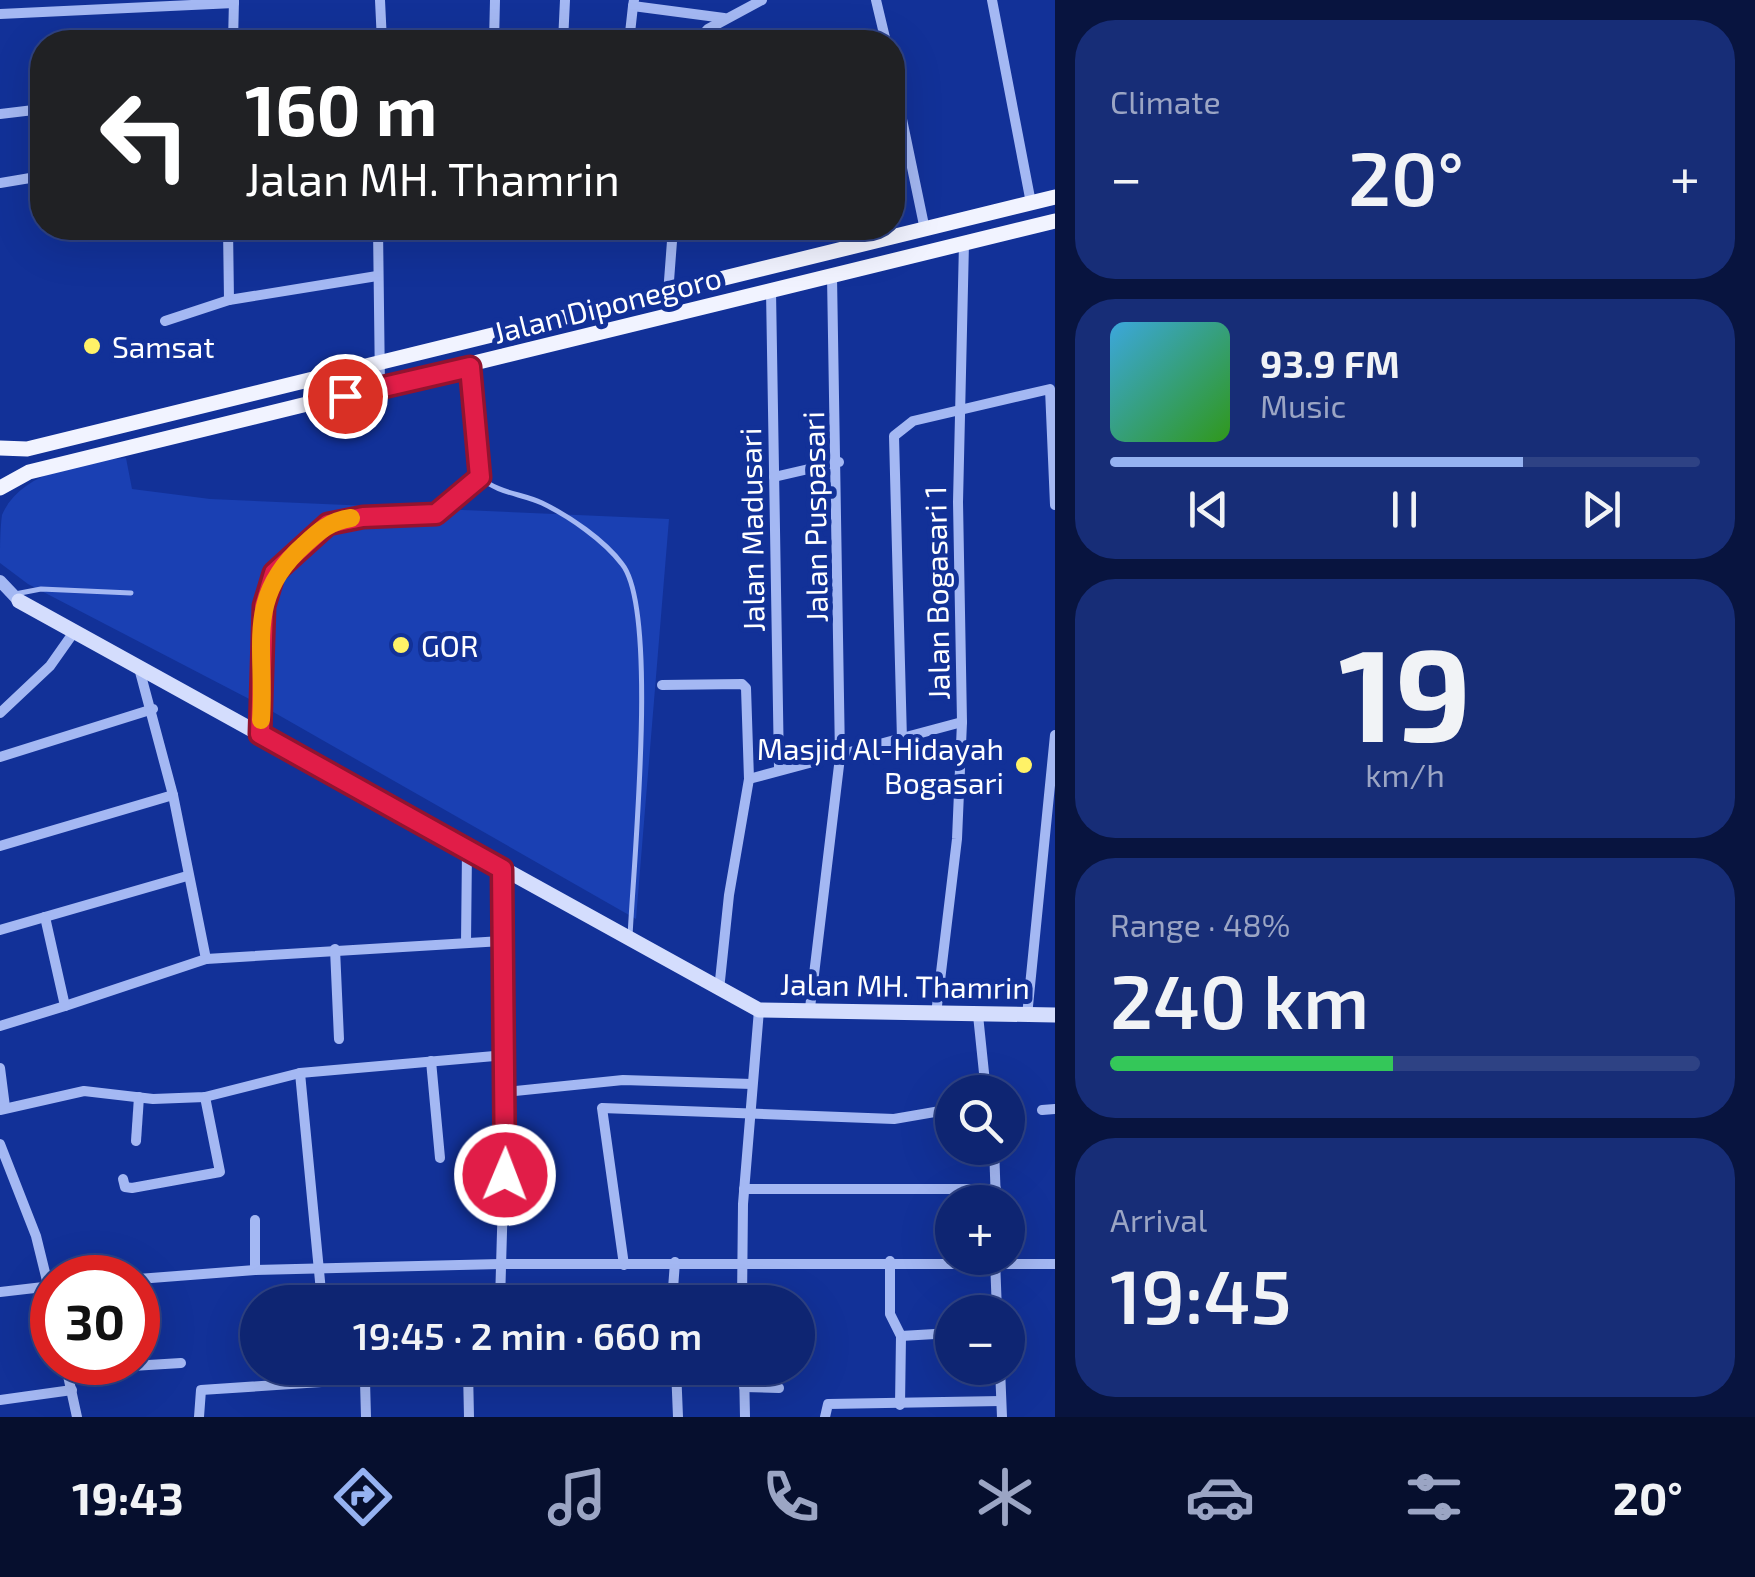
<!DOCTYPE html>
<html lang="en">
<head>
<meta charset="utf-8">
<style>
	:root { --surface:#0e2572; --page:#172d77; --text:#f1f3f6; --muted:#9ba5c4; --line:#2e4284; --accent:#95b2f1 }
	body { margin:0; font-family:"Exo 2",sans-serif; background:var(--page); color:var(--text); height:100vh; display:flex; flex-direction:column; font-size:38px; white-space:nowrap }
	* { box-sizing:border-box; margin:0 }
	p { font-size:32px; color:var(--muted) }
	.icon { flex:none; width:55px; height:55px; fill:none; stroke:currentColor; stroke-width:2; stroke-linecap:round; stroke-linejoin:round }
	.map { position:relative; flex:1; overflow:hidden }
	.details { display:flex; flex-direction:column; gap:20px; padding:20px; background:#08143f; width:700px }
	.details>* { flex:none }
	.banner { position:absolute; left:30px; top:30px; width:875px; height:210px; border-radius:40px; box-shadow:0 10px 40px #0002,0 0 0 2px var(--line); background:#202124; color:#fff; overflow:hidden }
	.buttons { position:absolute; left:935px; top:1075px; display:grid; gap:20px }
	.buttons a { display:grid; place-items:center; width:90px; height:90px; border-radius:50%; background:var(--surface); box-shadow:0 10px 40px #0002,0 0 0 2px var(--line); font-size:50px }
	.speed { position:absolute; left:30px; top:1255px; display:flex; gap:20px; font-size:50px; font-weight:700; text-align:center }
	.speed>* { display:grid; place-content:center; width:130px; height:130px; border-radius:50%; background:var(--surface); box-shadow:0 10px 40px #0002,0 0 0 2px var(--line); line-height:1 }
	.speed .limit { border:15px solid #d22; background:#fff; color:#111 }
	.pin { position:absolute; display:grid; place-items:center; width:85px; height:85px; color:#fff; margin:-42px; border:5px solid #fff; border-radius:50%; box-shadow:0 2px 10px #0007 }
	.me { position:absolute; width:110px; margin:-55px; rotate:1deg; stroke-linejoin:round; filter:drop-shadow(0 0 8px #0008) }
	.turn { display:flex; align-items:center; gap:35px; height:210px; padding:0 50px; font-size:45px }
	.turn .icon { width:130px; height:130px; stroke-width:2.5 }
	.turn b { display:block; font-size:70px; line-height:85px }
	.big { font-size:75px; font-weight:600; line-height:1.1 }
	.details .widget { flex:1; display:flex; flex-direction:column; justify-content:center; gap:15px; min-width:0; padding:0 35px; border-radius:40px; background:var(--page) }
	.details .dial { align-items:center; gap:0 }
	.dial b { font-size:130px; line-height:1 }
	.song { display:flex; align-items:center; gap:30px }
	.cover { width:120px; height:120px; border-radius:15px; background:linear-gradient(135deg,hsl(200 70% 55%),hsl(110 70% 35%)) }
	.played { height:10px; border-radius:5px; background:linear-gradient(90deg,var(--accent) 70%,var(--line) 70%) }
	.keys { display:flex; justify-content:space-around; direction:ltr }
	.heat { display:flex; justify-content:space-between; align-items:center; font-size:55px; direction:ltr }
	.charge { height:15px; border-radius:8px; background:linear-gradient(90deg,#34c759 48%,var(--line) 0) }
	.trip { position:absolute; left:240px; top:1285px; width:575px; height:100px; border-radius:50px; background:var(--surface); box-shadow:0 10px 40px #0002,0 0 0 2px var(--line); font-weight:600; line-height:100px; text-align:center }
	.tabs { display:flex; height:160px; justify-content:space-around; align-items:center; background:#060f2e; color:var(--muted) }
	.tabs .icon { width:70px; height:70px }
	.tabs .current { color:var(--accent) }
	.tabs b { font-size:45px; color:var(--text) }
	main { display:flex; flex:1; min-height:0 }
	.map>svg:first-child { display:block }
	.pitch { fill:#1a40b3 }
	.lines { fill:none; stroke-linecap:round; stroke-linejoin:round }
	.service { stroke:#a4b8f3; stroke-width:5 }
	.minor { stroke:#a4b8f3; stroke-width:10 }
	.tertiary { stroke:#a4b8f3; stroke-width:12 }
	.secondary { stroke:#d4ddfd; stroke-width:15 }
	.primary { stroke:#f1f3ff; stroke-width:15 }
	.route-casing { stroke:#92132f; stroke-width:25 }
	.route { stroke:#e11d48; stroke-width:18 }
	.slow { stroke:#f59e0b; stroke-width:18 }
	.poi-dot { fill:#fff267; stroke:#123198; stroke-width:4 }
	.labels { text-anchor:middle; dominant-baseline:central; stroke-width:10; stroke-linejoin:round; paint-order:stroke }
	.street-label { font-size:30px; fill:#fff; stroke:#123198 }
	.poi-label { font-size:30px; fill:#fff; stroke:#123198; text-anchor:start }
</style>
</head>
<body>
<main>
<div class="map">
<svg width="1055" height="1417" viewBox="0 0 1055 1417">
	<rect width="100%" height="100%" fill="#123198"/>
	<!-- pitch -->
	<path class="pitch" d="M126 458 132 489 210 499 669 519 636 919 261 705 28 584 0 563C0 549 0 529 2 515 20 472 83 461 126 458Z"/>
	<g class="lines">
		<!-- service -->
		<g class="service">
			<path d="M854 228 857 243"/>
			<path d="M470 367 480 477C499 494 520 493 542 503 569 516 604 540 622 564 659 610 633 867 630 937"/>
			<path d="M15 594 41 589 131 593"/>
			<path d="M261 728 264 606 275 573 329 524 363 517 436 514 480 477"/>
		</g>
		<!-- minor -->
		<g class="minor">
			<path d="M380 0 382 42"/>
			<path d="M634 0 633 6 724 18"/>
			<path d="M876 0 886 42"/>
			<path d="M992 0 1031 203"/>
			<path d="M0 14 234 3"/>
			<path d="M233 42 234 0"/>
			<path d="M494 42 495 0"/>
			<path d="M563 42 565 0"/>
			<path d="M629 42 633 6"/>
			<path d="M696 42 708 29 762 0"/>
			<path d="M892 71 925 230"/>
			<path d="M0 114 42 109"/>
			<path d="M0 183 42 176"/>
			<path d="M378 228 380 387"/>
			<path d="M771 291 779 768"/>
			<path d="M668 294 673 228"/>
			<path d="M229 300 377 276"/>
			<path d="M165 321 229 300 228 228"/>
			<path d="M774 477 839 462"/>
			<path d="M139 668 173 795 206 959"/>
			<path d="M662 685 742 684 746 688 749 779 729 895 719 990"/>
			<path d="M0 713 50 666 74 632"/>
			<path d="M902 740 894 436 913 421 1050 389 1055 505"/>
			<path d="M0 757 153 709"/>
			<path d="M749 779 962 722"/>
			<path d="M0 846 173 795"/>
			<path d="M0 930 187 876"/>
			<path d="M466 943 467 850"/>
			<path d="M335 949 339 1039"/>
			<path d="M65 1006 206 959 502 941"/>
			<path d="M810 1008 840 757 832 276"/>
			<path d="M936 1014 957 839 962 722 958 502 964 243"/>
			<path d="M978 1015 986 1092"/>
			<path d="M1027 1016 1055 735"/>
			<path d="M0 1026 65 1006 45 917"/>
			<path d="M431 1061 440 1158"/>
			<path d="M0 1068 5 1107"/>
			<path d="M300 1073 322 1302"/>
			<path d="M506 1092 623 1080 752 1084"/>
			<path d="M0 1110 84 1091 153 1099 205 1097 300 1073 506 1055"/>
			<path d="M1042 1110 1055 1109"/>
			<path d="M136 1141 139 1097"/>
			<path d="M0 1144 36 1236 52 1301"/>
			<path d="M994 1148 996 1202"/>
			<path d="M123 1179 125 1187 132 1188 220 1172 205 1097"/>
			<path d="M744 1189H996"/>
			<path d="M255 1220V1270"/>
			<path d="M995 1259 997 1312"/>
			<path d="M890 1261V1314L901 1336"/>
			<path d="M624 1265 602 1108 894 1119 952 1109"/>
			<path d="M138 1279 255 1270 500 1264H1055"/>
			<path d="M0 1292 52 1286"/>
			<path d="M500 1302 506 1092 502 869"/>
			<path d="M672 1302 675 1262"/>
			<path d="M742 1302 743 1204 759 1010"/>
			<path d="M65 1362 77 1417"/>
			<path d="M676 1368 678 1417"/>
			<path d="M744 1368 745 1417"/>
			<path d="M1000 1368 1002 1417"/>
			<path d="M67 1370 181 1363"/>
			<path d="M468 1370 469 1417"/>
			<path d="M365 1381 366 1417"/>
			<path d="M744 1387 779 1388"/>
			<path d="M0 1400 72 1390"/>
			<path d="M900 1405 901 1336 952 1333"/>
			<path d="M199 1417 201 1390 534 1368"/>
			<path d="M825 1417 828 1404 1001 1401"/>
		</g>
		<!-- tertiary -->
		<path class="tertiary" d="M0 581 19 601"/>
		<!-- secondary -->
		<path class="secondary" d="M19 601 759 1010 1055 1015"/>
		<!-- primary -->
		<g class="primary">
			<path d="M0 448 27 449 1055 197"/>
			<path d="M0 488 29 472 1055 221"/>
		</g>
	</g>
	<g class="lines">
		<!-- route casing -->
		<g class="route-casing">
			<path id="route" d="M345 396 470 367 480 477 436 514 363 517 328 524 274 573 264 606 260 734 502 869 505 1175"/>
		</g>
		<!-- route -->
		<use href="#route" class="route"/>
		<!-- slow -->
		<path class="slow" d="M261 720C266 647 244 598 304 545 319 531 330 521 351 518"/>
	</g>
	<!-- markers -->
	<g class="poi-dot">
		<circle cx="92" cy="346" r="10"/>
		<circle cx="401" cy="645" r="10"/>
		<circle cx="1024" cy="765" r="10"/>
	</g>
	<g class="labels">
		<!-- street labels -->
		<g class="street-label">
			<text transform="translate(607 304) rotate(-14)">Jalan Diponegoro</text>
			<text transform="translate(814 517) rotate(-91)">Jalan Puspasari</text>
			<text transform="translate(751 530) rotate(-91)">Jalan Madusari</text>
			<text transform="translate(936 593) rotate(-91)">Jalan Bogasari 1</text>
			<text transform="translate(905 985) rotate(1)">Jalan MH. Thamrin</text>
		</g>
		<!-- poi labels -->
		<g class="poi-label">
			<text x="112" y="346">Samsat</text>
			<text x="421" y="645">GOR</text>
			<text x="1004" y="748" text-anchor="end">Masjid Al-Hidayah<tspan x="1004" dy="34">Bogasari</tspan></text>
		</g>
	</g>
</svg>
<div class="buttons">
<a><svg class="icon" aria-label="search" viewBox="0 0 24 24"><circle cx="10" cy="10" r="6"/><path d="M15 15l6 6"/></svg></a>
<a>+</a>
<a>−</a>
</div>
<div class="speed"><div class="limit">30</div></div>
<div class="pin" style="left:345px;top:396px;background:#d93025"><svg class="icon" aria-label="arrive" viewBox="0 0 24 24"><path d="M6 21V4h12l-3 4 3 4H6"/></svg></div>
<svg class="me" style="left:505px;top:1175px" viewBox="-20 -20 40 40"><circle r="17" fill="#e11d48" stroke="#fff" stroke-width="3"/><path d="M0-11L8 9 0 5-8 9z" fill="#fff"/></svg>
<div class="trip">19:45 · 2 min · 660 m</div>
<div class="banner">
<div class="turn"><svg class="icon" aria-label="left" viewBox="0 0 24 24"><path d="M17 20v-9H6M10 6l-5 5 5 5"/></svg><div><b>160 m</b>Jalan MH. Thamrin</div></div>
</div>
</div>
<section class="details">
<div class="widget"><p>Climate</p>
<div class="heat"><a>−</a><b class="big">20°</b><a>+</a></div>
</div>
<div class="widget">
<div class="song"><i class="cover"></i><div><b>93.9 FM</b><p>Music</p></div></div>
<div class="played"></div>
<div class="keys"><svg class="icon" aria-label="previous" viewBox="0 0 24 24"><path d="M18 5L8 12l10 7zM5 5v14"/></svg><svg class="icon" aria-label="pause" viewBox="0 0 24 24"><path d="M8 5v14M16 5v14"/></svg><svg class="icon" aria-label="next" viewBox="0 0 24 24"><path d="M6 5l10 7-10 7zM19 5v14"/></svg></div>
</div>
<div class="widget dial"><b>19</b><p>km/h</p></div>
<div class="widget"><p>Range · 48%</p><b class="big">240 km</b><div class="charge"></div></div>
<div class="widget"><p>Arrival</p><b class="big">19:45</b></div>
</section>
</main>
<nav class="tabs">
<b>19:43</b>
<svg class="icon current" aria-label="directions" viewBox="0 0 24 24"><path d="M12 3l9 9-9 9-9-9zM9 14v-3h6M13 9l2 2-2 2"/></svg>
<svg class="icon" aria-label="music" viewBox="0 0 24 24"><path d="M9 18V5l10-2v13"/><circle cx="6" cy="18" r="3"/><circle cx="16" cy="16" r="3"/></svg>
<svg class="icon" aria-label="phone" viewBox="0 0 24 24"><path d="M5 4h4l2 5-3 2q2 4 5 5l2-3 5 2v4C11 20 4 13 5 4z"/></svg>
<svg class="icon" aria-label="climate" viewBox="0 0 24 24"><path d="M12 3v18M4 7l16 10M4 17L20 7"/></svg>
<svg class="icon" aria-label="car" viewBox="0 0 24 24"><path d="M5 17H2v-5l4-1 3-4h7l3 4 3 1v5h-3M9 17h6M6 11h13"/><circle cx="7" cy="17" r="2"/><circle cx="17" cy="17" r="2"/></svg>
<svg class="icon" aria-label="filters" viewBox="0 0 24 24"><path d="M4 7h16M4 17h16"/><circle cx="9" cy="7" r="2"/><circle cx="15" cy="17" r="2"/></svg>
<b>20°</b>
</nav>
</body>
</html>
